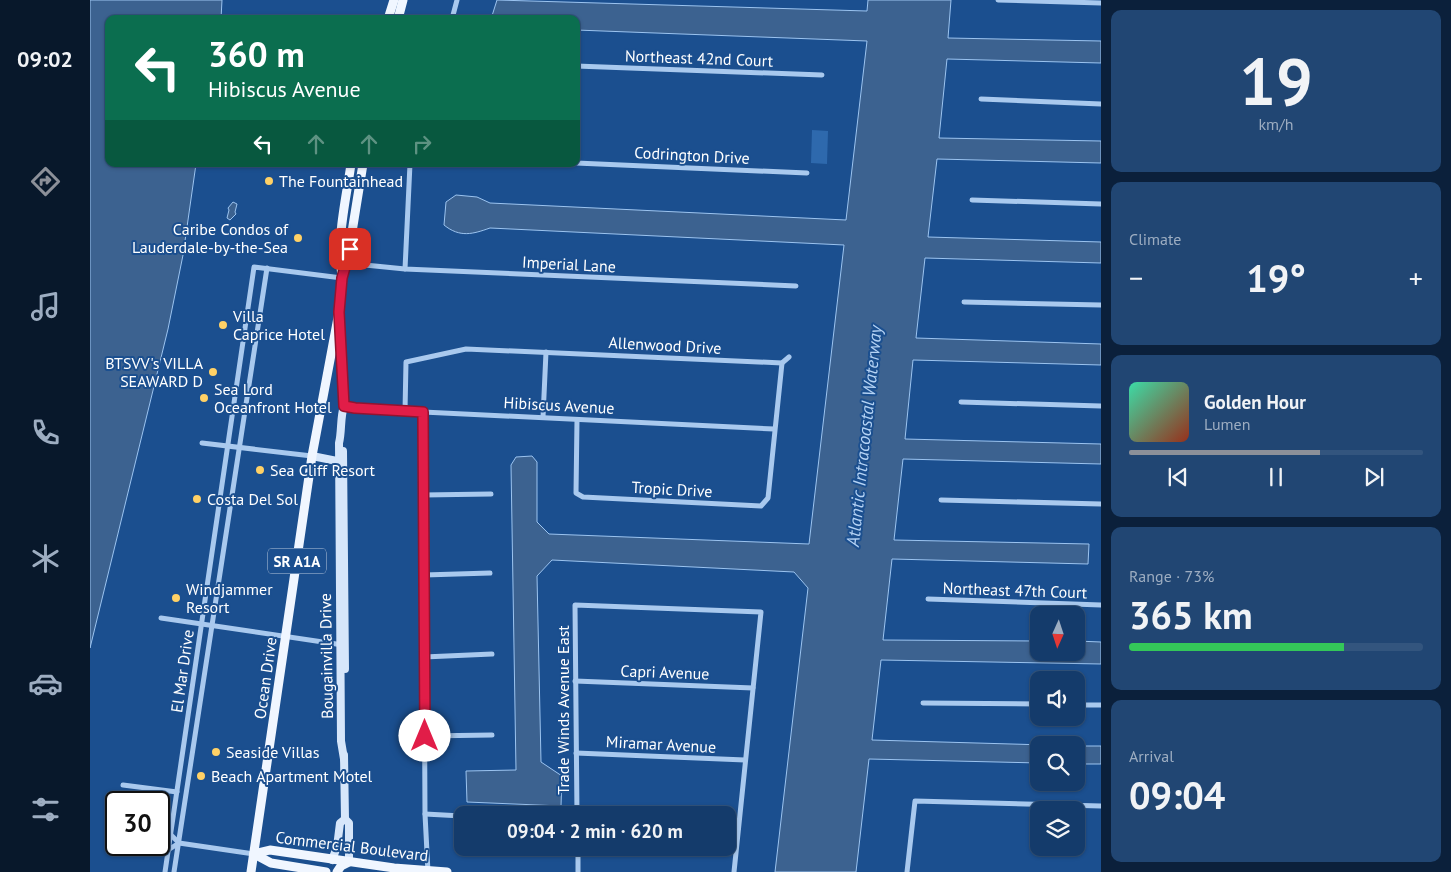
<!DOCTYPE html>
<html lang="en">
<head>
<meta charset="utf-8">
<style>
	:root { --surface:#143b6b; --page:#214673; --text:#f1f3f6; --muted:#9dadc1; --line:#33557e; --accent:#8c9099 }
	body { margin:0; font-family:"PT Sans",sans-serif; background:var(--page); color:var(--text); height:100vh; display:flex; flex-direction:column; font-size:19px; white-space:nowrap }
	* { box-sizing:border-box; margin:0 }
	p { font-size:16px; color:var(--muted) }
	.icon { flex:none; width:28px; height:28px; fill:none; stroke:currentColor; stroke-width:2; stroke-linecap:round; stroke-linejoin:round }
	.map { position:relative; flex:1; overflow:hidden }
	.sheet { display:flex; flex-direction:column; gap:10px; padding:10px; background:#0b203b; width:350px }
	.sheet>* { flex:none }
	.top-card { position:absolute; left:15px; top:15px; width:475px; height:152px; border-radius:10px; box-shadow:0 1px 4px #0004,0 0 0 1px var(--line); background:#0b6e4f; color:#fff; overflow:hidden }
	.needle { width:32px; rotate:183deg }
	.controls { position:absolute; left:940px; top:606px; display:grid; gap:10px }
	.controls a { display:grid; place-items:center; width:55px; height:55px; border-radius:10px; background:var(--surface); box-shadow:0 1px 4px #0004,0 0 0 1px var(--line); font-size:25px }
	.speed { position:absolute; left:15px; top:791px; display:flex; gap:10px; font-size:25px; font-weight:700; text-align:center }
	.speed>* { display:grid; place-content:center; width:65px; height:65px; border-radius:50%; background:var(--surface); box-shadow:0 1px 4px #0004,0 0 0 1px var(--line); line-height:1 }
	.speed .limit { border:2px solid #111; border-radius:8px; background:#fff; color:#111 }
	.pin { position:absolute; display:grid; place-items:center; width:42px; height:42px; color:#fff; margin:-21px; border-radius:10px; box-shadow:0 2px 8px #0006 }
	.me { position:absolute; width:55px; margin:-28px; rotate:0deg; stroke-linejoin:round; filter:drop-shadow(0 0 4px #0008) }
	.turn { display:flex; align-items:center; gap:18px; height:105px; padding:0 20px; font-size:22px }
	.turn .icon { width:65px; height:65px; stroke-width:2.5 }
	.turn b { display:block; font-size:35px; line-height:42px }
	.lanes { display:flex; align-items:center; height:48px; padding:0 20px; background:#0003; justify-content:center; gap:25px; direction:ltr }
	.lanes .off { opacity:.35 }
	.big { font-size:38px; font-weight:800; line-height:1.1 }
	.sheet .card { flex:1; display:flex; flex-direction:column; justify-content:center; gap:8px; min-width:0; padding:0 18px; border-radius:10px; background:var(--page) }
	.sheet .dial { align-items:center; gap:0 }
	.dial b { font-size:65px; line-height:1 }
	.song { display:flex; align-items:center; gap:15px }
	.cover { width:60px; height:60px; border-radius:8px; background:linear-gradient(135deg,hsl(160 70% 55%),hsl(10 70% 35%)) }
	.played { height:5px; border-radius:2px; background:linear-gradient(90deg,var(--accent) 65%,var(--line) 65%) }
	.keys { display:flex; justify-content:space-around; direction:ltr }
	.heat { display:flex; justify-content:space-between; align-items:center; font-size:28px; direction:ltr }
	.charge { height:8px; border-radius:4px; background:linear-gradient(90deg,#34c759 73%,var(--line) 0) }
	.trip { position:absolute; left:364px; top:806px; width:282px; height:50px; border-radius:10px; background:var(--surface); box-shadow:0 1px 4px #0004,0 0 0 1px var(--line); font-weight:800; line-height:50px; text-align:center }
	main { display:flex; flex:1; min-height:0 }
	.dock { display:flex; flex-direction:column; width:90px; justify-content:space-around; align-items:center; background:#08182b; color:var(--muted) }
	.dock .icon { width:35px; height:35px }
	.dock .on { color:var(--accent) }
	.dock b { font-size:22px; color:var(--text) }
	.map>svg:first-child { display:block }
	.green { fill:#2e69ad }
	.water { fill:#3c6290; stroke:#9cc4f0 }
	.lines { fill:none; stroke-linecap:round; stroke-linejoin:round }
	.street { stroke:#a9c9ee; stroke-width:5 }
	.secondary { stroke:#d6e6fa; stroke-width:8 }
	.primary { stroke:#f0f6ff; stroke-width:9 }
	.route-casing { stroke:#92132f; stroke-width:12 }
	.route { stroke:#e11d48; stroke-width:9 }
	.poi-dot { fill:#ffd166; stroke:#1b4f8f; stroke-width:2 }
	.labels { text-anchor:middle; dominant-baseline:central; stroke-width:4; stroke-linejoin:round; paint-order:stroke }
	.shield { fill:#1b4f8f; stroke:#bbcadd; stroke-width:1 }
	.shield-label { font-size:15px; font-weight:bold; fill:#fff }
	.street-label { font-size:16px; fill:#fff; stroke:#1b4f8f }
	.poi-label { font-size:16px; fill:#fff; stroke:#1b4f8f; text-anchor:start }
	.water-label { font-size:18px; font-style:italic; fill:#b5d3f5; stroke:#1b4f8f }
</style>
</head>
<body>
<main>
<nav class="dock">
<b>09:02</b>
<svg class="icon on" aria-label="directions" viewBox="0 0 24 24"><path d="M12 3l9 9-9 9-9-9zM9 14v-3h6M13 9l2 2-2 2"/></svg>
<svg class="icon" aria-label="music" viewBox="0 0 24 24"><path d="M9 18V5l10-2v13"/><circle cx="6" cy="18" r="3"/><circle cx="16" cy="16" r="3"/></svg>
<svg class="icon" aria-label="phone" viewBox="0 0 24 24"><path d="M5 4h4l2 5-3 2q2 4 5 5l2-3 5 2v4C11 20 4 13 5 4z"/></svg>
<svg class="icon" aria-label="climate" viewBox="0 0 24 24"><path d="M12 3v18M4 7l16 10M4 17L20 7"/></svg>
<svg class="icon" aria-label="car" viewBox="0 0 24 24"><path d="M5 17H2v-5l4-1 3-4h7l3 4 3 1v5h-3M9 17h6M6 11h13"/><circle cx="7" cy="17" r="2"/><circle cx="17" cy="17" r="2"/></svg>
<svg class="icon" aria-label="filters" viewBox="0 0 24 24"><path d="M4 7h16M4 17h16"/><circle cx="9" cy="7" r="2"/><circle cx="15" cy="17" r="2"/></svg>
</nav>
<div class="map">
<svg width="1011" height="872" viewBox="0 0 1011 872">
	<rect width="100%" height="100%" fill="#1b4f8f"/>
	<!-- green -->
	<path class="green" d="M722 130 738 131 737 164 721 163Z"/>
	<!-- water -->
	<g class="water">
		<path d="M0 0H132L131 19H19V164H106L93 255 78 329 0 648Z"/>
		<path d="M407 0 777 11 778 0H861L858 38 1011 41V63L857 59 849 138 1011 141V163L847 159 838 237 1011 242V263L835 258 826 338 1011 344V365L823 360 815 439 1011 444V464L813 459 804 540 999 544 998 564 802 559 793 640 949 641V652H986V641L1011 642V664L791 660 782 740 956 745H949V763L779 759 766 872H685L718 588 704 572 462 560 447 576 451 762 472 776 471 806 377 802 376 771 426 770 421 465 426 457 442 456 447 462V522L459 534 719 544 754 245 400 228C383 234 370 238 354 225L356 202 366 195 387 197 400 203 756 220 777 41 486 30V19H401Z"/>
		<path d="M143 202 147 204 145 212 146 214 140 220 137 218 139 210 138 208Z"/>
		<rect x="986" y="746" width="25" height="18"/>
	</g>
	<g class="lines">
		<!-- street -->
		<g class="street">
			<path d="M908 0 1011 3"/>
			<path d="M362 19 367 0"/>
			<path d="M486 66 732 75"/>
			<path d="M891 99 1011 104"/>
			<path d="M486 163 717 173"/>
			<path d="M882 200 1011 204"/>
			<path d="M255 263 315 269 706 286"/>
			<path d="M315 269 320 164"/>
			<path d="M874 302 1011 305"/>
			<path d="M871 402 1011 406"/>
			<path d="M254 406 265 408 333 412 684 429"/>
			<path d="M315 411 316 362 376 349 692 363 699 357"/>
			<path d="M333 412 335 814 338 872"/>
			<path d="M453 417 456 352"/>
			<path d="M487 420 486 493 493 497 671 506 678 498 692 363"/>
			<path d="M112 443 222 456"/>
			<path d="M333 495 401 494"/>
			<path d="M851 500 1011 504"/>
			<path d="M334 575 400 573"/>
			<path d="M838 599 1011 605"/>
			<path d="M71 618 253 645"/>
			<path d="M334 657 402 654"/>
			<path d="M485 681 663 688"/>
			<path d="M833 703 949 704"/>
			<path d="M986 705H1011"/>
			<path d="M335 736 402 735"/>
			<path d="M486 753 655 760"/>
			<path d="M33 785 87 792"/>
			<path d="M335 814 372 816"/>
			<path d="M487 815 485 605 671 612 644 872"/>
			<path d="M638 828 648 829"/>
			<path d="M69 833 81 835 89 843 164 854"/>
			<path d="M51 845 78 850 89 843"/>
			<path d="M488 848V872"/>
			<path d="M75 872 164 267 252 278"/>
			<path d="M84 872 177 268"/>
			<path d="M817 872 825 801 1011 806"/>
		</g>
		<!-- secondary -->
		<g class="secondary">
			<path d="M249 324 254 406C250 418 252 431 249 443L251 741 254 759"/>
			<path d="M253 451 255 669"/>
			<path d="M222 456 252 462"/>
			<path d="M255 819 259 823V862"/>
			<path d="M242 860 247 847 250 823 255 819 254 755"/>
		</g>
		<!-- primary -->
		<g class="primary">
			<path d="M298 19 304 0"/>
			<path d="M308 19 313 0"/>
			<path d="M252 276C246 239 256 200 261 164"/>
			<path d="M164 854 180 850 304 868 357 872"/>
			<path d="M164 854 181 863 236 872"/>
			<path d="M161 872 222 456 249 312 252 278 257 263 273 164"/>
			<path d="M247 872 251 866 259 862"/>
		</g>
	</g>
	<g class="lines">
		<!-- route casing -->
		<g class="route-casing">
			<path id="route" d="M260 249 252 278 249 312 254 406 265 408 333 412 335 736"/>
		</g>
		<!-- route -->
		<use href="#route" class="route"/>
	</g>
	<!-- markers -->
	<g class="poi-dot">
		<circle cx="179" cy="181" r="5"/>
		<circle cx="208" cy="238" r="5"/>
		<circle cx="133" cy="325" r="5"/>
		<circle cx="123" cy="372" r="5"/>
		<circle cx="114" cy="398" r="5"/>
		<circle cx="170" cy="470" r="5"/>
		<circle cx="107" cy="499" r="5"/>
		<circle cx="86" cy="598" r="5"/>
		<circle cx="126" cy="752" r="5"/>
		<circle cx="111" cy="776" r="5"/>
	</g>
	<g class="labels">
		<!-- shield labels -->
		<rect class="shield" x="178" y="548.5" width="58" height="25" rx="4"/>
		<g class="shield-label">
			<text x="207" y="561">SR A1A</text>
		</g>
		<!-- street labels -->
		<g class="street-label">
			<text transform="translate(609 58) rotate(2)">Northeast 42nd Court</text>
			<text transform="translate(602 155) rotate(3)">Codrington Drive</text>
			<text transform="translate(479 264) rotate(3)">Imperial Lane</text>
			<text transform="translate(575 345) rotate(3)">Allenwood Drive</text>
			<text transform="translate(469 405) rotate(3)">Hibiscus Avenue</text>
			<text transform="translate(582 489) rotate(3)">Tropic Drive</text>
			<text transform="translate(925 590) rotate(2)">Northeast 47th Court</text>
			<text transform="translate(236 656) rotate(-91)">Bougainvilla Drive</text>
			<text transform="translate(92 671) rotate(-82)">El Mar Drive</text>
			<text transform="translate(575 672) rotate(2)">Capri Avenue</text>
			<text transform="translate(175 678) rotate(-82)">Ocean Drive</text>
			<text transform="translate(473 710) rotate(-90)">Trade Winds Avenue East</text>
			<text transform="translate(571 744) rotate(3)">Miramar Avenue</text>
			<text transform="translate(262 846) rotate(7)">Commercial Boulevard</text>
		</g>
		<!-- poi labels -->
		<g class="poi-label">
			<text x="189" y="181">The Fountainhead</text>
			<text x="198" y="229" text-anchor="end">Caribe Condos of<tspan x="198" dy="18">Lauderdale-by-the-Sea</tspan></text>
			<text x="143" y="316">Villa<tspan x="143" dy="18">Caprice Hotel</tspan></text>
			<text x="113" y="363" text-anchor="end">BTSVV's VILLA<tspan x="113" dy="18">SEAWARD D</tspan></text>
			<text x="124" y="389">Sea Lord<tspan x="124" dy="18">Oceanfront Hotel</tspan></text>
			<text x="180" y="470">Sea Cliff Resort</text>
			<text x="117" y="499">Costa Del Sol</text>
			<text x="96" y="589">Windjammer<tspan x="96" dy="18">Resort</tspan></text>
			<text x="136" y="752">Seaside Villas</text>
			<text x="121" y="776">Beach Apartment Motel</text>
		</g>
		<!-- water labels -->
		<g class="water-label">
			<text transform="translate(774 436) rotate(-84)">Atlantic Intracoastal Waterway</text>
		</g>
	</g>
</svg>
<div class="controls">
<a><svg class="needle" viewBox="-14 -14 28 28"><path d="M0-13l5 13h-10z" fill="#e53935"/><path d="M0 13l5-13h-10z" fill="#9dadc1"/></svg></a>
<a><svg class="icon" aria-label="sound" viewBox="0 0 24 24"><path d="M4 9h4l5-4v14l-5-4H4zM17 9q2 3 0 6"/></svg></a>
<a><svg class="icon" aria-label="search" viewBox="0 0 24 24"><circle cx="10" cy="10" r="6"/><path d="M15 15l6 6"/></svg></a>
<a><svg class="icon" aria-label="layers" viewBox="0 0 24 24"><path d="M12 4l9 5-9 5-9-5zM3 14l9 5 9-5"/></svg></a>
</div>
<div class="speed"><div class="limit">30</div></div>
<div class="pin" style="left:260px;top:249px;background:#d93025"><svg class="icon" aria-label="arrive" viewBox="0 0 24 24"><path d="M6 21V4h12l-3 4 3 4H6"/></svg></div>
<svg class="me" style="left:335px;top:736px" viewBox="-20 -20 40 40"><circle r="19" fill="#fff"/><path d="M0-13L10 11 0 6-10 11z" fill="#e11d48"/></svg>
<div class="trip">09:04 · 2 min · 620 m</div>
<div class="top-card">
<div class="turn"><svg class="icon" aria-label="left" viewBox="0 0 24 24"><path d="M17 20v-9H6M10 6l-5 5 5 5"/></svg><div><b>360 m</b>Hibiscus Avenue</div></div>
<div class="lanes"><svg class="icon" aria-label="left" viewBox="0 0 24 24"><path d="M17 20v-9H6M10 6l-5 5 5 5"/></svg><svg class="icon off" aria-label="ahead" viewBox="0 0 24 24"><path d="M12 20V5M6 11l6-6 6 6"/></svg><svg class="icon off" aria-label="ahead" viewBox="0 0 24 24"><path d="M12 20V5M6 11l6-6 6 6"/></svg><svg class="icon off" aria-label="right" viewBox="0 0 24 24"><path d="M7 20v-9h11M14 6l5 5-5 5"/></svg></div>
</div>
</div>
<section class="sheet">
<div class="card dial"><b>19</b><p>km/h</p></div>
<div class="card"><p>Climate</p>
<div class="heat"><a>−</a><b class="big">19°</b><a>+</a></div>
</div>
<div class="card">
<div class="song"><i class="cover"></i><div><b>Golden Hour</b><p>Lumen</p></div></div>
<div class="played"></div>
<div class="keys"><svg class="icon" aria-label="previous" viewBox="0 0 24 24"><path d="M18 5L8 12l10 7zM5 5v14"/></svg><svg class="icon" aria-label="pause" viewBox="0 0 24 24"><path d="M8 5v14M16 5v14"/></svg><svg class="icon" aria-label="next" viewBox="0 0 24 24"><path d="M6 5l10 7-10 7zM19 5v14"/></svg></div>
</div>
<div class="card"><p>Range · 73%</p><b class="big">365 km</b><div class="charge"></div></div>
<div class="card"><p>Arrival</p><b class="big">09:04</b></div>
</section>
</main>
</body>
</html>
